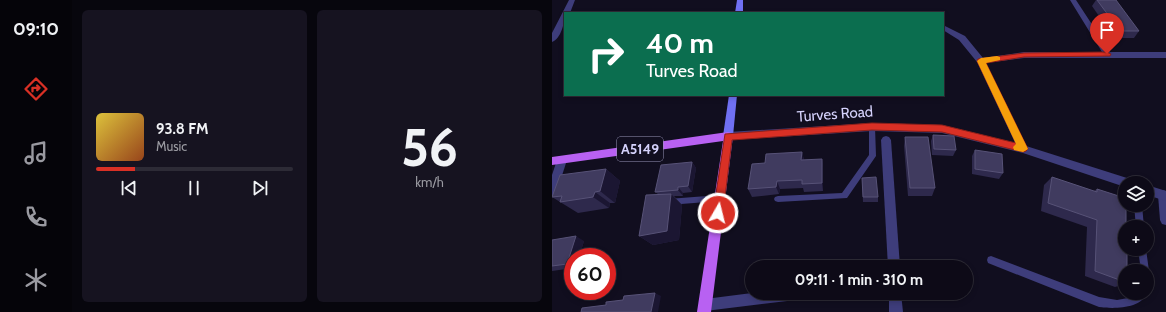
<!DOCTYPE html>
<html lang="en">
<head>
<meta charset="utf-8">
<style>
	:root { --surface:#0d0a17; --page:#161320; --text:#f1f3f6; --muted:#9a9aa1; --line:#2d2b36; --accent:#d93025 }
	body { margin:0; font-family:Cabin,sans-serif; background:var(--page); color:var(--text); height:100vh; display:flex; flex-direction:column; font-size:15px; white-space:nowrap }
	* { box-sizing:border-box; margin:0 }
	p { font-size:13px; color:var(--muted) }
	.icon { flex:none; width:22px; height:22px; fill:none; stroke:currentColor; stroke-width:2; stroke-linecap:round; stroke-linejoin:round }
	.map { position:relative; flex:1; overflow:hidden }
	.panel { display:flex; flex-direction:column; gap:10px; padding:10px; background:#07060d; width:480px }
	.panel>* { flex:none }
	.banner { position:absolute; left:12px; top:12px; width:380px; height:84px; border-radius:0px; box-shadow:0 2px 6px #0003,0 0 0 1px var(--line); background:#0b6e4f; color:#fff; overflow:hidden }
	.buttons { position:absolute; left:566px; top:176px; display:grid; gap:8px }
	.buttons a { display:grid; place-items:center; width:36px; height:36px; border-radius:50%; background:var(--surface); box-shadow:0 2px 6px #0003,0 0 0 1px var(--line); font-size:20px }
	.speed { position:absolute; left:12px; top:248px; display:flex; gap:8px; font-size:20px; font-weight:700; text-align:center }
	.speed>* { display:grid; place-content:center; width:52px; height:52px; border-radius:50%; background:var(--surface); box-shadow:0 2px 6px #0003,0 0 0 1px var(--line); line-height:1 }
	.speed .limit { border:6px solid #d22; background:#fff; color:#111 }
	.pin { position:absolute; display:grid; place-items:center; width:34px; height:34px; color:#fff; margin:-41px -17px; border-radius:50% 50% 50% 0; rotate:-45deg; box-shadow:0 0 4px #0007 }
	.pin .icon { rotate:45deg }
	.me { position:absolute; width:44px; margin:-22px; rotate:8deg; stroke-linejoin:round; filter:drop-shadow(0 0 3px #0008) }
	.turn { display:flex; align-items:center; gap:14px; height:84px; padding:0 16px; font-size:18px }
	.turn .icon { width:52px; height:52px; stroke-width:2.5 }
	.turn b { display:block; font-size:28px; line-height:34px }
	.panel .tile { flex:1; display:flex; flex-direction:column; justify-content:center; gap:6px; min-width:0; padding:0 14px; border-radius:6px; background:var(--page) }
	.panel .dial { align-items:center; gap:0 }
	.dial b { font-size:52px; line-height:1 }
	.song { display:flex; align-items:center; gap:12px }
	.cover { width:48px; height:48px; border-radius:6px; background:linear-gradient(135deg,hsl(50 70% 55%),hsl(20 70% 35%)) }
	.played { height:4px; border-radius:2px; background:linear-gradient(90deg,var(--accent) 20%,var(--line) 20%) }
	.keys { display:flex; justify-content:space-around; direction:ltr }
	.panel .tiles { flex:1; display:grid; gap:10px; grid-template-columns:repeat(2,1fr) }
	.trip { position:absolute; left:193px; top:260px; width:228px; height:40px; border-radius:20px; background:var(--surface); box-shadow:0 2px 6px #0003,0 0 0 1px var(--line); font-weight:700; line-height:40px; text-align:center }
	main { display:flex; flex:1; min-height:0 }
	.menu { display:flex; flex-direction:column; width:72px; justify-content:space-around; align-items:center; background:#050409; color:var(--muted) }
	.menu .icon { width:28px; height:28px }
	.menu .active { color:var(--accent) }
	.menu b { font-size:18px; color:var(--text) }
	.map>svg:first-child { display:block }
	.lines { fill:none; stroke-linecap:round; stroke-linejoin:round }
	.service { fill:#3e3d7b; fill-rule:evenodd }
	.minor { fill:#3e3d7b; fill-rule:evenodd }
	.tertiary { fill:#3e3d7b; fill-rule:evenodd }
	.secondary { fill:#7070f3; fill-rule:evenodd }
	.primary { fill:#b861f2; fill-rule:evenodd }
	.wall { fill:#2e294c }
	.shaded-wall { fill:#1b1632 }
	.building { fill:#403b5f; stroke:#575277 }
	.route { fill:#d93025; stroke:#8d1f18 }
	.slow { fill:#f59e0b }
	.labels { text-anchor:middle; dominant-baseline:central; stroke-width:3.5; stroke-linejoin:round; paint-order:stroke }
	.shield { fill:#110e1f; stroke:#9a96b9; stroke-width:1 }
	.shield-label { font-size:14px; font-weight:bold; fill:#d4d1fb }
	.street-label { font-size:15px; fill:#d4d1fb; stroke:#110e1f }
</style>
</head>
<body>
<main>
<nav class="menu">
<b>09:10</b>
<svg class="icon active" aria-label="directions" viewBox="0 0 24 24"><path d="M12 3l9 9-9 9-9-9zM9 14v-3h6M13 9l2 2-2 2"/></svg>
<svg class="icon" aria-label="music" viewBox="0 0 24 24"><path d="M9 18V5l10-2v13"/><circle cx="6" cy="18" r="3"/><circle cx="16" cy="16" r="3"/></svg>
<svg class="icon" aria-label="phone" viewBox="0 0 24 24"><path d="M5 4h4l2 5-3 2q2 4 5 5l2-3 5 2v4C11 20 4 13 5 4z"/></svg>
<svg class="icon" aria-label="climate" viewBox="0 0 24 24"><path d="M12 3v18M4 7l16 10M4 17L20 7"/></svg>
</nav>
<section class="panel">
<div class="tiles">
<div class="tile">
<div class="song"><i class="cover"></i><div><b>93.8 FM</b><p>Music</p></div></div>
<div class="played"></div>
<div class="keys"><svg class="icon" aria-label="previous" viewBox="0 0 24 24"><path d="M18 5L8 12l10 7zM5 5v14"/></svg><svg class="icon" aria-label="pause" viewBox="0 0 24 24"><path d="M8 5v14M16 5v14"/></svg><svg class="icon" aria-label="next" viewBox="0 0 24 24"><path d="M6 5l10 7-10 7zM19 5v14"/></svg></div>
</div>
<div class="tile dial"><b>56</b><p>km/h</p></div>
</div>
</section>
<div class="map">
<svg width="614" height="312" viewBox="0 0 614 312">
	<rect width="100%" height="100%" fill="#110e1f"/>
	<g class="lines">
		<!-- service -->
		<g class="service">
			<path d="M320 124 323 127 324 156 295 198 226 202 223 201 222 199 223 197 226 196 290 193 317 155V127Z"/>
			<path d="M168 195 171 196 172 198 171 200 168 201 116 205 113 204 112 202 113 200 116 199Z"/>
			<path d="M582 205H590L592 227H584Z"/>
			<path d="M586 249H594L597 271 595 274V271H589Z"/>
			<path d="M439 256 547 297 565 300 576 298 584 293H595V292V293C589 309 561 309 547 307L436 263 435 260 436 257Z"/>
		</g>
		<!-- minor -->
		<g class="minor">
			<path d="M17 0H23L18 13H13C13 22 9 39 0 42V33Z"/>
			<path d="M518 0H524L558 52H614V58H472L434 63 476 149 474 152H468L466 149 425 62 407 40 391 30V25L413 36 431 58 472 52H550Z"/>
			<path d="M334 136 337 137 339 140 348 267H336L329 140 331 137Z"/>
			<path d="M10 156 14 157 15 160 5 191 4 194 0 196V175L6 157Z"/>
			<path d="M611 190 614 191V225L610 224 608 220 606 195 607 192Z"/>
			<path d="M200 293H258L256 297 252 299 153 311 148 310 147 305 148 300 153 299Z"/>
			<path d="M337 293H349L351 312H337Z"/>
		</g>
		<!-- tertiary -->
		<g class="tertiary">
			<path d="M320 123 390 125 471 145 575 178 579 180 580 183H573V187L471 153 390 133 320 131 176 140 173 139 171 136 173 133 176 132Z"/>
			<path d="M595 185 614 191V201L595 195Z"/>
		</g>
		<!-- secondary -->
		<g class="secondary">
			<path d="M185 0H191V13H183Z"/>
			<path d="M177 95H185L181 136 179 139H173L171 136Z"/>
		</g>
		<!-- primary -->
		<path class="primary" d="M176 132 179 133 181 136 159 312H145L171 141 0 165V157Z"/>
	</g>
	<!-- wall -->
	<g class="wall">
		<path d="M544 0H555L587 31 582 38H562L540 6Z"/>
		<path d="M381 135 404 150 401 156 380 155 379 141Z"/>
		<path d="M353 137 383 188 380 196H356L352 146Z"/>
		<path d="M423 150 451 173 447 179 420 174V156Z"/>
		<path d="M250 152 252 160 270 159 271 168V191L252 192 251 188 228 189 227 194 200 197 196 189 213 163Z"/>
		<path d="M140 162 144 168 140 192 131 193V196H122L130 205 127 240 101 245 87 236 106 194 103 192Z"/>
		<path d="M54 169 68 181 63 203H58L57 208 26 213 0 197Z"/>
		<path d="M500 177 542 191 545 189 573 271V284L563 287 533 276 535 227 489 211 492 185Z"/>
		<path d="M310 178 326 197V202H311Z"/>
		<path d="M0 240 32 241 27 257H21V268L0 271Z"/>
	</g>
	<!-- shaded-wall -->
	<g class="shaded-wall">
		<path d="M250 152 252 161 249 160Z"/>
		<path d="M270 159 271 168V191L270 183Z"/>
		<path d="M140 162 144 168 140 192 136 186Z"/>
		<path d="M54 169 68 181 63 203 48 191Z"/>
		<path d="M225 181 228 189 227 194 224 187Z"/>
		<path d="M126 187 131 193V196L126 190Z"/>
		<path d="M43 192 58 203 57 208 41 197Z"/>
		<path d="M119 194 130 205 127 240 101 245 87 236Z"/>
		<path d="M24 236 32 241 27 257H21V266L15 264Z"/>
		<path d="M103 293 109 296 106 312H99Z"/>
	</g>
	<!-- building -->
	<g class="building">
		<path d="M545 0H564L587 31H568Z"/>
		<path d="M381 135 402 136 404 150 382 149Z"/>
		<path d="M353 137H376L383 188H358Z"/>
		<path d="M423 150 450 154 451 173 423 169Z"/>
		<path d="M250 152 249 160 270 159V183L250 184V180L225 181 224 187 196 189 200 164 213 163 214 154Z"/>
		<path d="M140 162 136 186 126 187V190L103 192 109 165Z"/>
		<path d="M54 169 48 191 43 192 41 197 8 202 10 196 0 197 8 175Z"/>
		<path d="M324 177 326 197H311L310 178Z"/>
		<path d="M500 177 545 192V189L573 198V205H574V227H573V249H575V271H573V282L543 271 545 220 496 203Z"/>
		<path d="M119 194 115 231 87 236 94 195Z"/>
		<path d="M24 236 15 264 0 266V240Z"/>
		<path d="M103 293 99 312H29L30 308 54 305V302L71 300 72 296Z"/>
	</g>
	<!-- route -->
	<path class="route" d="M555 52 559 54 558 56 472 57 434 63 476 149 474 151 471 152 390 132 320 130 180 140 171 213 169 216 166 218 162 216 161 213 173 134 320 123 390 125 464 143 425 61 426 59 472 53Z"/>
	<!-- slow -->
	<path class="slow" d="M445 56 448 57V60L434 63 476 149 471 152 462 150 461 147 464 144 425 61 429 58Z"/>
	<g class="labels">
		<!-- shield labels -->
		<rect class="shield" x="65" y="137" width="46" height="24" rx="3"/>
		<g class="shield-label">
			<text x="88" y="149">A5149</text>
		</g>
		<!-- street labels -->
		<g class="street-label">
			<text transform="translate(283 114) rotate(-4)">Turves Road</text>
		</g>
	</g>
</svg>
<div class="buttons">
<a><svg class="icon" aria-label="layers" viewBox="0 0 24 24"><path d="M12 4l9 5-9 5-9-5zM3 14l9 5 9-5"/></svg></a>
<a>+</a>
<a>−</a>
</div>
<div class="speed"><div class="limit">60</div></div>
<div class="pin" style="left:555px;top:54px;background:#d93025"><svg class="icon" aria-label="arrive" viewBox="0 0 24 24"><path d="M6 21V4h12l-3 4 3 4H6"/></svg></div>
<svg class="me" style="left:166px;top:213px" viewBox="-20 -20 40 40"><circle r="17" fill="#d93025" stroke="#fff" stroke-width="3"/><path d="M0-11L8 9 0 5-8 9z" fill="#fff"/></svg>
<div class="trip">09:11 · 1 min · 310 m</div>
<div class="banner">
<div class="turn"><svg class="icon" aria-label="right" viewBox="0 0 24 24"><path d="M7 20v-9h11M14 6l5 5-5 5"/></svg><div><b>40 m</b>Turves Road</div></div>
</div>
</div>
</main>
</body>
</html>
